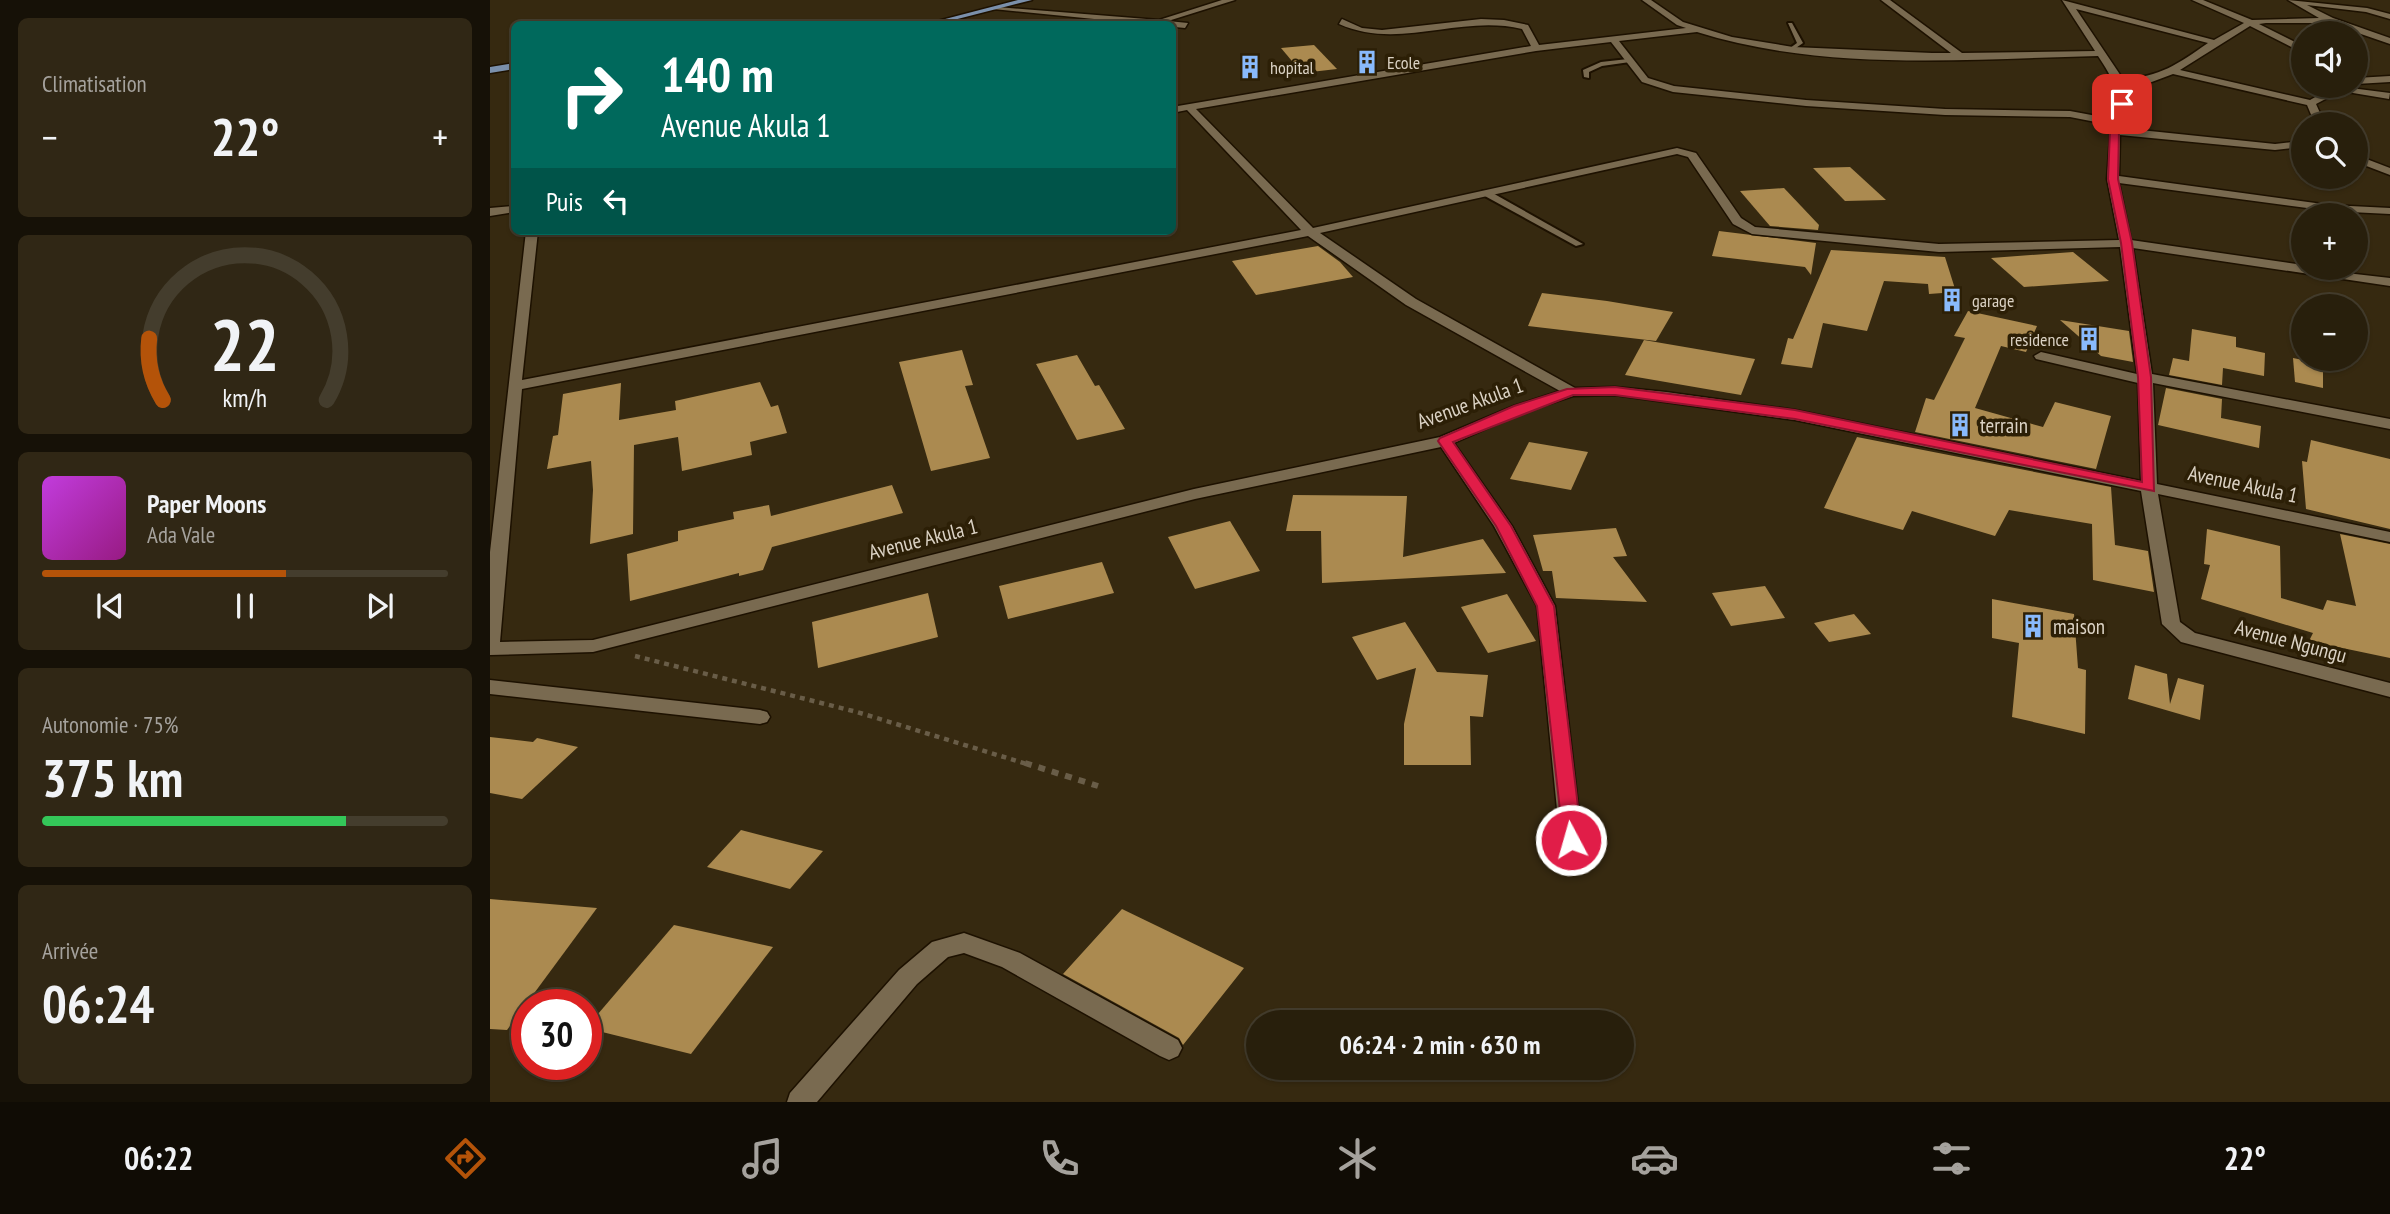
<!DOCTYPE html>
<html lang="fr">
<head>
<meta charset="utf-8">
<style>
	:root { --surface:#281f0c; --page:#302715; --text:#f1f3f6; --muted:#a5a29d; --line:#443d2d; --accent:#b45309 }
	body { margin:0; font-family:"PT Sans Narrow",sans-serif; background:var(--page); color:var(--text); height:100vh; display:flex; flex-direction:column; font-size:26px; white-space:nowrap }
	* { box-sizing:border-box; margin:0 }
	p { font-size:23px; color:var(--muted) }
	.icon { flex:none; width:38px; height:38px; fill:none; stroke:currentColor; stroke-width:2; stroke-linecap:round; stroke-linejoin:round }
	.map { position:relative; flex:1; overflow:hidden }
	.side { display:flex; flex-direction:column; gap:18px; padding:18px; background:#161107; width:490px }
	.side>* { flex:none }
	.banner { position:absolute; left:21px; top:21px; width:665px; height:214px; border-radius:10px; box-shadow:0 2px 5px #0004,0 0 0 2px var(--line); background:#00695c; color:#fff; overflow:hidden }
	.fabs { position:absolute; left:1801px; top:21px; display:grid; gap:14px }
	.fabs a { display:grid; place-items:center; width:77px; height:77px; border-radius:50%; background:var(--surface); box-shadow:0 2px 5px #0004,0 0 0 2px var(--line); font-size:35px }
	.speed { position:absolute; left:21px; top:989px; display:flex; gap:14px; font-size:35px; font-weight:700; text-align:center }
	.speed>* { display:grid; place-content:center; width:91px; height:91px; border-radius:50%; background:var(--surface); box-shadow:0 2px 5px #0004,0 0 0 2px var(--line); line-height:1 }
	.speed .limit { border:10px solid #d22; background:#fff; color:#111 }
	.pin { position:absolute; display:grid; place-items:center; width:60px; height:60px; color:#fff; margin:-30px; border-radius:14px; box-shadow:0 4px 10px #0006 }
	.me { position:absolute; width:77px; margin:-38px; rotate:354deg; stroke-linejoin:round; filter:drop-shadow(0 0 5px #0008) }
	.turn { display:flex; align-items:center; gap:24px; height:147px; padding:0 35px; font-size:32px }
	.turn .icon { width:91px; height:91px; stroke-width:2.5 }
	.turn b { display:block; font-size:49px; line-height:60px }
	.then { display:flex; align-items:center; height:66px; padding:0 35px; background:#0003; gap:14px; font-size:26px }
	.big { font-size:52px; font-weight:700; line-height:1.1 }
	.side .tile { flex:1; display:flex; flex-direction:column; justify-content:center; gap:10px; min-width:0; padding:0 24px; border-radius:10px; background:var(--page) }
	.side .dial { align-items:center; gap:0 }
	.dial svg { height:182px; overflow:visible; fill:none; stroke:var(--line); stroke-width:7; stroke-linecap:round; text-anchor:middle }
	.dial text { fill:var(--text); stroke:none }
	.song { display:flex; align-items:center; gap:21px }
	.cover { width:84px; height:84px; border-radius:10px; background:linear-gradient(135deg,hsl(290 70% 55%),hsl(310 70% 35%)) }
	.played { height:7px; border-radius:4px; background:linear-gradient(90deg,var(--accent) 60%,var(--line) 60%) }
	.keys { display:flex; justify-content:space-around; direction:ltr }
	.heat { display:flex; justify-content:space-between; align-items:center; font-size:38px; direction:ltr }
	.charge { height:10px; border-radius:5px; background:linear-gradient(90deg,#34c759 75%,var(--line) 0) }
	.trip { position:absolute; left:756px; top:1010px; width:388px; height:70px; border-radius:35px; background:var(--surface); box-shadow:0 2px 5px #0004,0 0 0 2px var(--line); font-weight:700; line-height:70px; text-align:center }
	.tabs { display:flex; height:112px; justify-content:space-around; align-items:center; background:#100c05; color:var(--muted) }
	.tabs .icon { width:49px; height:49px }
	.tabs .current { color:var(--accent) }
	.tabs b { font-size:32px; color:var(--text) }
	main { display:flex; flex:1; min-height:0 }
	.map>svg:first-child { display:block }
	.building { fill:#ab8a50 }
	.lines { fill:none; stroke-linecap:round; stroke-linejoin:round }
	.service-casing { stroke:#1d1100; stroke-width:4 }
	.minor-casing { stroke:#1d1100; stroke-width:3 }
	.primary-casing { stroke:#1d1100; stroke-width:3 }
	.path-far1 { stroke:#695d48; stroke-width:4.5; stroke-dasharray:5 5; stroke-linecap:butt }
	.path { stroke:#695d48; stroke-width:6; stroke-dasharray:7 7; stroke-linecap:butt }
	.service { fill:#796a50; fill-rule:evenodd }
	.minor { fill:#796a50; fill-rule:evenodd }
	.primary { fill:#7b90ab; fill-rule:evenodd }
	.route { fill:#e11d48; stroke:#92132f; stroke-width:2 }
	.labels { text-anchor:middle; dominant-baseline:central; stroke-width:7; stroke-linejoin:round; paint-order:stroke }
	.far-poi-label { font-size:18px; fill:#dbd2c4; stroke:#2c1f06; text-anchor:start }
	.street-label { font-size:21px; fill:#dbd2c4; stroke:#2c1f06 }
	.poi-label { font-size:21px; fill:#dbd2c4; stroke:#2c1f06; text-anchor:start }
</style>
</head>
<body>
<main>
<section class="side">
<div class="tile"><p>Climatisation</p>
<div class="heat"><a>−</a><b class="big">22°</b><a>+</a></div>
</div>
<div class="tile dial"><svg viewBox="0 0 100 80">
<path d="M14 69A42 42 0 1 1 86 69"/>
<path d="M14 69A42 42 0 0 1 8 42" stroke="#b45309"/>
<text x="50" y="56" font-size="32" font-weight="700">22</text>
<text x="50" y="72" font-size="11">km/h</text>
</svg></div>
<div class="tile">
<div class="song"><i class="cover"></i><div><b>Paper Moons</b><p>Ada Vale</p></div></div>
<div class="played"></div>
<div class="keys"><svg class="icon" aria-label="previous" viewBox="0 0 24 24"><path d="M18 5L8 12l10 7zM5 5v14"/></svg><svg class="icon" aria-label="pause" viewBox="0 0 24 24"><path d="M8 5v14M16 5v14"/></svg><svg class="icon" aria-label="next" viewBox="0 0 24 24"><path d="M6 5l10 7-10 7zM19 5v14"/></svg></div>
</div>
<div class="tile"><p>Autonomie · 75%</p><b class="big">375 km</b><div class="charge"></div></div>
<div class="tile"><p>Arrivée</p><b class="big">06:24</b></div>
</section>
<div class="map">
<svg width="1900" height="1102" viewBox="0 0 1900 1102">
	<rect width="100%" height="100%" fill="#362910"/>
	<!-- building -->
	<g class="building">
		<path d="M824 45 847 69 812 73 791 48Z"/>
		<path d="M1360 167 1396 200 1355 201 1323 168Z"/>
		<path d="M1294 188 1329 225 1328 230 1280 226 1250 191Z"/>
		<path d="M1229 231 1326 243 1321 275 1315 267 1222 256Z"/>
		<path d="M828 246 850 262 863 277 766 295 742 261Z"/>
		<path d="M1341 250 1455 257 1466 292 1439 294 1438 284 1394 281 1377 331 1333 323 1322 368 1291 364 1298 338 1303 339Z"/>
		<path d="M1583 252 1619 281 1534 287 1501 258Z"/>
		<path d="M1052 293 1117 301 1183 312 1166 341 1038 326Z"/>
		<path d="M1478 311 1547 326 1536 352 1511 346 1485 408 1553 427 1565 402 1621 416 1606 469 1425 432 1436 398 1444 400 1475 338 1464 336Z"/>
		<path d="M1570 320 1639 331 1643 362 1611 356Z"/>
		<path d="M1702 329 1746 337V347L1775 353 1774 376 1733 368 1732 385 1679 375 1683 358 1699 361Z"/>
		<path d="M1154 340 1265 359 1251 395 1135 375Z"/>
		<path d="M472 350 483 385 475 386 500 458 441 471 409 362Z"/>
		<path d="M587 355 605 386 609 385 635 429 587 440 546 364Z"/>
		<path d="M1803 358 1833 364V388L1805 382Z"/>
		<path d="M270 382 281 407 288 405 297 433 260 442 262 455 192 471 188 437 144 445 143 534 100 544 103 490 101 461 57 469 63 436 68 435 73 394 131 383 129 420 186 410 185 401Z"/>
		<path d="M1676 388 1732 399 1731 418 1771 426 1769 448 1668 425Z"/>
		<path d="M1367 437 1621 487 1625 545 1658 551 1664 592 1603 580 1602 524 1519 510 1505 536 1422 511 1413 530 1334 508Z"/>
		<path d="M1821 440 1900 459V529L1816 509 1812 461 1817 462Z"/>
		<path d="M1039 442 1098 452 1081 490 1020 479Z"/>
		<path d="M402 485 413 513 282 547 273 570 249 576V573L140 601 137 554 188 541V531L244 519 243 512 279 505 281 516Z"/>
		<path d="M803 495 917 496 913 557 993 539 1016 573 832 583 831 531H796Z"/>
		<path d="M740 521 770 571 705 589 678 537Z"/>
		<path d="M1126 528 1137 556 1123 557 1157 602 1066 598 1062 571H1053L1043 535Z"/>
		<path d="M1717 529 1790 546 1791 598 1833 610 1837 600 1866 606 1850 534 1900 544V658L1819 641 1823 633 1711 599 1720 565 1714 564Z"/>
		<path d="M612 562 624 593 518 619 509 586Z"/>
		<path d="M1275 586 1295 618 1241 626 1222 593Z"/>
		<path d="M438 593 448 637 328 668 322 622Z"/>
		<path d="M1017 594 1046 641 998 653 971 607Z"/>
		<path d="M1502 599 1584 614 1588 668 1596 670 1595 734 1522 717 1529 643 1502 638Z"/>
		<path d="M1364 614 1381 634 1339 642 1324 623Z"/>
		<path d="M915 622 947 672 998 675 993 717 980 716 981 765H914V724L926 668 887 680 862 637Z"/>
		<path d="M1645 665 1677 674 1680 704 1688 678 1714 685 1710 720 1638 699Z"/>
		<path d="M0 737 43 742 47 738 88 747 32 799 0 793Z"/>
		<path d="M251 830 333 851 300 889 217 867Z"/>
		<path d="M0 899 107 908 17 1030 0 1029Z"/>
		<path d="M632 909 754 968 693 1045 689 1038 573 974Z"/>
		<path d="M184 925 283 947 201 1054 96 1028Z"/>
	</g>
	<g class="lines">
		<!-- service casing -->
		<g class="service-casing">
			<g id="service">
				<path d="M1298 23H1302L1313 43 1303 50 1300 48 1307 43Z"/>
				<path d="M1138 59 1140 60V62L1112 66 1099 72V78L1094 77 1093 70 1111 62Z"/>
				<path d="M993 191H999L1093 244 1086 246 993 195Z"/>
			</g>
		</g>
		<!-- minor casing -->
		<g class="minor-casing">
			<g id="minor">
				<path d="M732 0H745L678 21 698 23 695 28 503 9 507 7 669 20Z"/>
				<path d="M1152 0H1161L1193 22 1242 37 1303 47 1442 53H1461L1391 0H1400L1472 53 1605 51 1572 0 1724 40 1754 23 1702 0H1713L1762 20 1829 18 1798 0 1877 8 1900 14V19L1876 12 1817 5 1843 18 1900 38V44L1839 23H1776L1769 24 1813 46V53L1760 26 1690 70 1820 100 1845 86 1900 93 1899 99 1851 91 1826 104 1835 124H1825L1817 105 1683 74 1659 83 1635 84 1637 104 1631 128 1785 144 1813 141V147L1785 150 1630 135 1629 176 1840 205 1900 208V214L1840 211 1629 183 1641 240 1813 265V268L1900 278V286L1643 248 1662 374 1900 419V429L1663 383 1667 484 1900 532V542L1668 494 1690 622 1705 633 1900 683V697L1691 642 1672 624 1651 491 1305 420 1125 395 1083 396 1034 412 964 443 1022 526 1065 606 1092 840 1089 846 1081 849 1073 846 1070 840 1047 606 1004 526 951 447 705 499 103 652 0 655V552L36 231H48L32 380 811 230 697 110 682 113V107L1041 46 1032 29C970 14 909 51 849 24L852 19 872 28 892 30 991 19 1014 20 1038 25 1049 45 1196 28 1187 25ZM1586 9 1718 43C1688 64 1670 77 1633 79ZM1207 32C1334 72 1477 59 1608 56 1623 78 1630 92 1623 119L1580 111 1455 109 1316 100 1184 86 1158 78 1129 41ZM1121 42 1152 82 1183 92 1316 106 1455 115 1580 117 1621 125 1617 179 1629 240 1449 244 1265 227 1251 218 1206 153 1187 148 823 228 706 109 1046 51ZM1187 154 1198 157 1243 224 1262 234 1449 252 1630 247 1647 374 1551 352 1544 356 1546 359 1648 383 1651 481 1305 410 1176 392 1125 387 1085 388 926 299 830 233ZM818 236 916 305 1070 391 1024 406 950 437 704 489 103 640 10 642 32 389Z"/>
				<path d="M1900 76V82L1866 84V78Z"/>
				<path d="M1866 155 1900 168V175L1866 162Z"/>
				<path d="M24 206V212L0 216V208Z"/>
				<path d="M0 680 270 710 277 712 280 717 277 722 270 724 0 694Z"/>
				<path d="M474 933 530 953 688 1040 692 1048 688 1056 679 1060 670 1056 512 967 474 953 458 957 427 984 327 1102H297L300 1093 409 970 442 942Z"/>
			</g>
		</g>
		<!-- primary casing -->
		<g class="primary-casing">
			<g id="primary">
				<path d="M528 0H542L448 24H436Z"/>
				<path d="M24 63V69L0 73V67Z"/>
			</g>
		</g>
		<!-- path-far1 -->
		<path class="path-far1" d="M145 656 367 712 540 765"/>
		<!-- path -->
		<path class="path" d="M535 763 608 786"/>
		<!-- service -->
		<use href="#service" class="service"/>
		<!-- minor -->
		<use href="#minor" class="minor"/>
		<!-- primary -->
		<use href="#primary" class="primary"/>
	</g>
	<!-- route -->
	<path class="route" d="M1632 101 1637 104 1629 131 1628 179 1642 243 1661 377 1664 491 1305 419 1125 395H1083L963 442 1021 526 1064 606 1092 840 1089 846H1074L1047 606 1006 526 948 441 950 438 1024 406 1077 389 1125 387 1305 410 1652 482 1648 377 1631 243 1618 179 1620 131 1628 104Z"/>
	<!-- icons -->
	<defs>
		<g id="building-bare" transform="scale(1.89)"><path d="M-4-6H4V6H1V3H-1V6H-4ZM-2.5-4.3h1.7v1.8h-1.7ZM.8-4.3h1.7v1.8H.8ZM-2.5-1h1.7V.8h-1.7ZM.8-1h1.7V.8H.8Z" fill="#89bafc" stroke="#2c1f06" stroke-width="2.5" paint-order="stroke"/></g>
	</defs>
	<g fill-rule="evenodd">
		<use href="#building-bare" x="877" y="62"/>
		<use href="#building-bare" x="760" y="67"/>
		<use href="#building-bare" x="1462" y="300"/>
		<use href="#building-bare" x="1599" y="339"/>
		<use href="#building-bare" x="1470" y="425"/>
		<use href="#building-bare" x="1543" y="626"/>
	</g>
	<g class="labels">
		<!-- far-poi labels -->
		<g class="far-poi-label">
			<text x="897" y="62">Ecole</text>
			<text x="780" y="67">hopital</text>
			<text x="1482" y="300">garage</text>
			<text x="1579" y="339" text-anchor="end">residence</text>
		</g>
		<!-- street labels -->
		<g class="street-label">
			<text transform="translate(980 403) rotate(-20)">Avenue Akula 1</text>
			<text transform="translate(1753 484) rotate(12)">Avenue Akula 1</text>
			<text transform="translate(433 539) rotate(-14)">Avenue Akula 1</text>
			<text transform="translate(1801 641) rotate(15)">Avenue Ngungu</text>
		</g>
		<!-- poi labels -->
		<g class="poi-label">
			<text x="1490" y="425">terrain</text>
			<text x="1563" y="626">maison</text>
		</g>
	</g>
</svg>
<div class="fabs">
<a><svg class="icon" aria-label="sound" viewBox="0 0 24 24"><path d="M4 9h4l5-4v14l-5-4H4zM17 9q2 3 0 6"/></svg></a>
<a><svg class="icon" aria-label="search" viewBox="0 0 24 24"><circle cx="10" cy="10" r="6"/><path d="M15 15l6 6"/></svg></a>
<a>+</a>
<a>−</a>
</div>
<div class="speed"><div class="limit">30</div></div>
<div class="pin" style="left:1632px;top:104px;background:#d93025"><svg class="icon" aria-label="arrive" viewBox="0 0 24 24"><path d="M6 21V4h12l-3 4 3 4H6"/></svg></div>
<svg class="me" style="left:1081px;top:840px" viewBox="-20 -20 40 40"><circle r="17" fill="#e11d48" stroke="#fff" stroke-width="3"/><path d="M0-11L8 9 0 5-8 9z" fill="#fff"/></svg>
<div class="trip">06:24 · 2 min · 630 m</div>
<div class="banner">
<div class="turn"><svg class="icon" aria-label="right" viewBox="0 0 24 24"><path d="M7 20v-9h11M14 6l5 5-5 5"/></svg><div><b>140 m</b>Avenue Akula 1</div></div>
<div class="then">Puis<svg class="icon" aria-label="left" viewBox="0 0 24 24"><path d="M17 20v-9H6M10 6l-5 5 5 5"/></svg></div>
</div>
</div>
</main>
<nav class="tabs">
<b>06:22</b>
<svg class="icon current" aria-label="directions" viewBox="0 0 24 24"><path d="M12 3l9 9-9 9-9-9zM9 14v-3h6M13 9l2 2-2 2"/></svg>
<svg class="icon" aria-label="music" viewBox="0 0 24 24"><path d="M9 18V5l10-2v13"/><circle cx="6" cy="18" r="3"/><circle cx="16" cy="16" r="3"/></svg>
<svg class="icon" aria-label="phone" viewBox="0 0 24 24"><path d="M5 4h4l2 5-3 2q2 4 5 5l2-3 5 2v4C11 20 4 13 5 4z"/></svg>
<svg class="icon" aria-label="climate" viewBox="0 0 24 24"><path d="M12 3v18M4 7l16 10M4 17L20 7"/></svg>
<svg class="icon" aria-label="car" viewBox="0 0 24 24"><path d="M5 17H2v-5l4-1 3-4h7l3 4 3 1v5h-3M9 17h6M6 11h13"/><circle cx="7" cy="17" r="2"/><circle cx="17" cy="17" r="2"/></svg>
<svg class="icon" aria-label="filters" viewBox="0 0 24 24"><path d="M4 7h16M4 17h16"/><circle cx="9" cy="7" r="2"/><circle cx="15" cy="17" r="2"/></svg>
<b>22°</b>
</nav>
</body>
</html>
